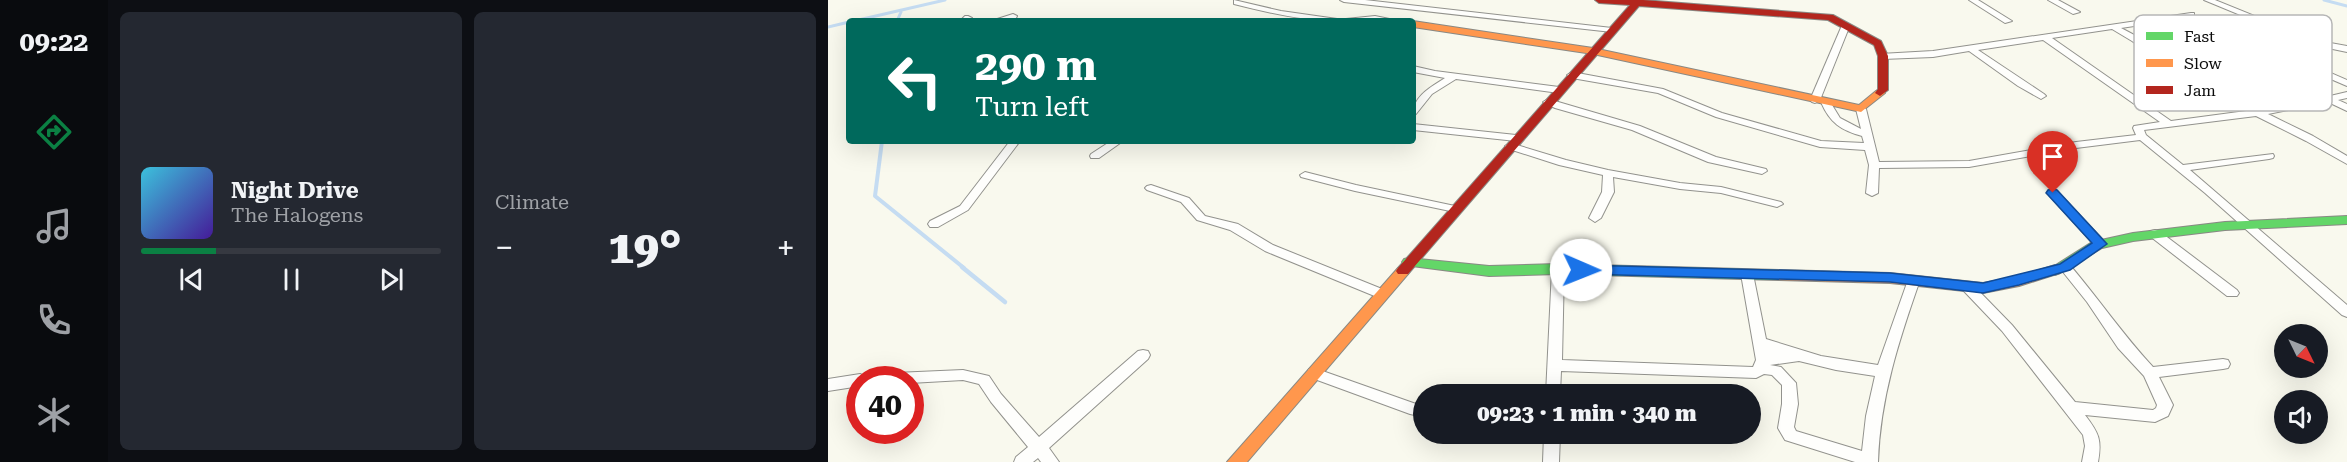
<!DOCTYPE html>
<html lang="en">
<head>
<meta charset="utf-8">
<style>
	:root { --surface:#171b24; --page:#242831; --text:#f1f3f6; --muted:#9ea1a6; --line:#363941; --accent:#0b8043 }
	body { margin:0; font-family:"Roboto Serif",serif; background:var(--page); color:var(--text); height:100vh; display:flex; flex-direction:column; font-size:22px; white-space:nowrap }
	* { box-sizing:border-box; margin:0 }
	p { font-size:20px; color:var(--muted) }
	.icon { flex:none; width:33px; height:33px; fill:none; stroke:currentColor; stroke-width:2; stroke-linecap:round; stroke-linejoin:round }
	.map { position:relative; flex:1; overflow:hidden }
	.side { display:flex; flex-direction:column; gap:12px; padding:12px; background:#0d0f14; width:720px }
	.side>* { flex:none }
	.top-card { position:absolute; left:18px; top:18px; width:570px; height:126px; border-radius:6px; box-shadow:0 6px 24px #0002; background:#00695c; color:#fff; overflow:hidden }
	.needle { width:39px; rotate:133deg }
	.buttons { position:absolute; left:1446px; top:324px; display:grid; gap:12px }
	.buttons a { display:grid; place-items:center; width:54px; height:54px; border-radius:50%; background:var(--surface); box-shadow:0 6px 24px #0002; font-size:30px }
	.speed { position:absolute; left:18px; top:366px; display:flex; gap:12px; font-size:30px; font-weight:700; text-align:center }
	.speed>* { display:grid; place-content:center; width:78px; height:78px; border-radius:50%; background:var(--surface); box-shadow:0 6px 24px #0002; line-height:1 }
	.speed .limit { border:9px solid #d22; background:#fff; color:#111 }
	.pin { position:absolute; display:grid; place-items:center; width:51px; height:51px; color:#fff; margin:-62px -26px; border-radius:50% 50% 50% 0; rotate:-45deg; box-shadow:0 0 6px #0007 }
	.pin .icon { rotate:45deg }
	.me { position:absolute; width:66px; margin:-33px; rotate:91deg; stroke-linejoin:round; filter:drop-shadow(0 0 4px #0008) }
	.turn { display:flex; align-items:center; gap:21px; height:126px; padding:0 30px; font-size:27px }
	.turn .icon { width:78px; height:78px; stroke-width:2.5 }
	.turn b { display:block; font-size:42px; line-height:51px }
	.big { font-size:45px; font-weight:800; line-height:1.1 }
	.side .card { flex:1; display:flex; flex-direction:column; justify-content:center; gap:9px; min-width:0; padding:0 21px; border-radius:9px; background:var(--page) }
	.song { display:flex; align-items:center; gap:18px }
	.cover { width:72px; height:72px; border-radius:9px; background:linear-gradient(135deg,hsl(190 70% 55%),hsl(260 70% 35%)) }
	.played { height:6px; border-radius:3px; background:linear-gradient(90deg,var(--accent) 25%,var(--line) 25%) }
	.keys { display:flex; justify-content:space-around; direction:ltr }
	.heat { display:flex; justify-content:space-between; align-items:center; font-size:33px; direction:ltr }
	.side .tiles { flex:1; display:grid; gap:12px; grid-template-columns:repeat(2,1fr) }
	.trip { position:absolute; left:585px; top:384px; width:348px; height:60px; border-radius:30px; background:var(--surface); box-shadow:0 6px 24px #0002; font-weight:800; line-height:60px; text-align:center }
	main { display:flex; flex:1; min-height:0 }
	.tabs { display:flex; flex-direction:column; width:108px; justify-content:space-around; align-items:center; background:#090b0e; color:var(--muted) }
	.tabs .icon { width:42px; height:42px }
	.tabs .current { color:var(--accent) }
	.tabs b { font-size:27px; color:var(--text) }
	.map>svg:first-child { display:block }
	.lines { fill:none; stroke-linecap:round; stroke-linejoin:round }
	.stream-far2 { stroke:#c5dcf2; stroke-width:3 }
	.stream-far1 { stroke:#c5dcf2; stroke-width:4 }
	.stream { stroke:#c5dcf2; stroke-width:4.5 }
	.street-casing { stroke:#92928d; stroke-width:2 }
	.fast-casing { stroke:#898984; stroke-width:2 }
	.slow-casing { stroke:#898984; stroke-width:2 }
	.jam-casing { stroke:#898984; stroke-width:2 }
	.street { fill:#fefefc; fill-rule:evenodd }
	.fast { fill:#63d668; fill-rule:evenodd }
	.slow { fill:#ff974d; fill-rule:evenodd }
	.jam { fill:#b3261e; fill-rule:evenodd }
	.route { fill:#1a73e8; stroke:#114b97; stroke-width:1.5 }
	.key { fill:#fff; stroke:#b6b6b6; stroke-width:1.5 }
	.key-label { font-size:16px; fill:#0b0b0b }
</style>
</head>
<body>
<main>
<nav class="tabs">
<b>09:22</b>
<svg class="icon current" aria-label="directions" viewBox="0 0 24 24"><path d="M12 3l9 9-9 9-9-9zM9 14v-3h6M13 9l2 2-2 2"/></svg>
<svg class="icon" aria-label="music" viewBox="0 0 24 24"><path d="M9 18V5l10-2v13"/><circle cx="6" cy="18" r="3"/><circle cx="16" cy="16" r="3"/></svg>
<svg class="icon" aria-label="phone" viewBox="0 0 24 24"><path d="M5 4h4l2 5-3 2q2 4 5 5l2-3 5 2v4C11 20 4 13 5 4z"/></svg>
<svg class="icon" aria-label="climate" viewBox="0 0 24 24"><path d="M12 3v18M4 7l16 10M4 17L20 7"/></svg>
</nav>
<section class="side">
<div class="tiles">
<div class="card">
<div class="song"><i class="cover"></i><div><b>Night Drive</b><p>The Halogens</p></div></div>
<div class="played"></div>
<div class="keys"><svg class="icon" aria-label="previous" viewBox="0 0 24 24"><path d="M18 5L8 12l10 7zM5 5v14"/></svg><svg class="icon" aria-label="pause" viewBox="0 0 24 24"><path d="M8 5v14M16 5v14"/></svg><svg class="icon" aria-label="next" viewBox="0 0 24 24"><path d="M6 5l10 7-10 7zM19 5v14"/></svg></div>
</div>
<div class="card"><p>Climate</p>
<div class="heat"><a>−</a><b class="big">19°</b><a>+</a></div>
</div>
</div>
</section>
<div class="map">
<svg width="1519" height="462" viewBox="0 0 1519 462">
	<rect width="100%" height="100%" fill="#f9f9ee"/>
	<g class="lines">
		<!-- stream-far2 -->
		<g class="stream-far2">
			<path d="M1496 0 1519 6"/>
			<path d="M26 21 117 0"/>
			<path d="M69 21 73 12"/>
			<path d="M0 27 21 22"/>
		</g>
		<!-- stream-far1 -->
		<path class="stream-far1" d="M54 141 47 196 136 268"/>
		<!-- stream -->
		<path class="stream" d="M134 267 177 302"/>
		<!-- street casing -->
		<g class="street-casing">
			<g id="street">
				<path d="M406 0 453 11 509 19 513 21C476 21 442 13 406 4Z"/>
				<path d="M512 0H537L784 28 788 30 784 32 516 2Z"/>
				<path d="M1141 0H1150L1184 21 1177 23Z"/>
				<path d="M1220 0H1230L1252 12 1245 14Z"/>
				<path d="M1376 0H1387L1486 40 1519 46V52L1495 47 1466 57 1519 80V86L1456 59 1437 64 1502 96 1519 92V98L1510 100 1519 104V111L1500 102 1440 114 1485 136 1519 156V164L1478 141 1428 116 1316 130 1318 135 1355 165 1445 154 1446 156 1445 158 1441 159 1362 170 1519 305V317L1514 315 1377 193 1312 140 1248 148 1141 167 1051 168 1050 193 1044 196 1038 193 1041 165 1037 150 992 147 888 117 830 93 744 78 739 75 744 72 835 89 894 113 993 141 1036 143 1034 136C1013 130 1002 123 993 102L998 99 1001 100 1012 118 1033 129 1028 109 1033 106 1038 109 1051 162 1141 161 1248 142 1308 135 1305 128 1306 126 1332 122 1215 40 1150 50 1216 94 1218 96 1213 99 1190 86 1141 51 1105 57 1055 59 1052 58V54L1105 51 1363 13H1366V17L1293 28 1310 37 1366 77 1430 110 1458 106 1492 98 1373 37 1380 35 1430 60 1485 45ZM1284 29 1304 41 1360 81 1418 111 1343 121 1224 38Z"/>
				<path d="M185 14 189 16 188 18 176 21H163Z"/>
				<path d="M137 16H140L144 18 141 21H132Z"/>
				<path d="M547 16 571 21H514L518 19Z"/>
				<path d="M1015 23 1022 25 992 100 987 103 984 102 982 100Z"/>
				<path d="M585 66 607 71 731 87 736 90 731 93 628 79 604 94 588 114 585 115C585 96 603 87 617 78L585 72Z"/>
				<path d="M720 99 812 126 888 157 938 169 939 171 934 174 880 162 804 130 727 108 715 102Z"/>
				<path d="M585 124 688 135 693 138 688 141 585 130Z"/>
				<path d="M182 141H192L140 210 110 227H102L100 224 102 221 132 206Z"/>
				<path d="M283 141H295L271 158H263L262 156 263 154Z"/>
				<path d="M682 143 738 160 780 170 852 183 893 187 953 202 955 204 949 207 893 193 852 189 785 177 786 192 773 218 767 222 761 218 774 192 775 175 731 165 678 148 677 146Z"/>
				<path d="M477 172 528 185 627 206 633 209 627 212 527 191 473 177 472 175Z"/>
				<path d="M323 185 361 198 377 216 410 224 445 245 559 291 561 294 559 297H549L437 251 402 230 369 220 353 202 319 190 317 188 319 186Z"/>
				<path d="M1225 190 1229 191 1276 241 1278 244 1276 247H1268L1221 195 1219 193 1221 191Z"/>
				<path d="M1327 230 1331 231 1409 290 1411 293 1409 296H1399L1323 237 1321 234 1323 231Z"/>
				<path d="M1237 263 1241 264C1270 298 1295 335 1325 367L1395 359 1400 360 1402 364 1400 368 1395 369 1331 377 1345 405 1340 416 1327 422 1257 415C1271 433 1274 440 1270 462H1254L1257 446 1255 435 1174 331 1133 288 1140 284 1145 285 1184 325 1247 402 1325 410 1328 408 1329 405 1316 376 1290 348 1259 302 1231 267Z"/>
				<path d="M730 265 736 269 734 360 925 367 928 360 913 274 914 271H924L925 274 938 339 993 356 1050 365 1080 280 1086 276 1091 277 1092 280C1071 340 1052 398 1050 462H1027L957 440 950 428 954 404V385L944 375 936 374 928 378 733 371 732 394H718L724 269ZM971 361 1008 370 1047 376 1038 416 1034 451 968 431 966 427 970 404 968 383 953 367 942 365Z"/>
				<path d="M315 350 320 351 322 355 320 359 221 448 231 462H213L210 458 205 462H186L188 457 200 447 163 402 151 384 135 380 82 383V380H32V386L0 391V379L32 374 38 377 44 374 135 370 161 376 173 394 211 437 310 351Z"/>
				<path d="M486 368 588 404 596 405V417L582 414 481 377 479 373 481 369Z"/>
				<path d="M716 434H732L731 462H715Z"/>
			</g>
		</g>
		<!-- fast casing -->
		<g class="fast-casing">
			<g id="fast">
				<path d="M1519 216V224L1397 230 1305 241 1274 248 1232 273 1227 275 1220 270 1264 242 1305 233 1397 222Z"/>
				<path d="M581 258 661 266 730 264 951 270 958 275 951 280 730 274 661 276 576 265 574 262 576 259Z"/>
			</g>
		</g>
		<!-- slow casing -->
		<g class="slow-casing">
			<g id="slow">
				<path d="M585 21 765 48 1031 105 1048 91H1056L1057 93 1033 112 765 54 585 27Z"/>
				<path d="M1227 265 1234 270 1232 273 1191 286 1155 293 1062 283 951 280 944 275 951 270 1062 273 1155 283 1189 277Z"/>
				<path d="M575 266 582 271 580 274 419 462H399L570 268Z"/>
			</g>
		</g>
		<!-- jam casing -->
		<g class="jam-casing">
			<path id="jam" d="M767 0H815L1005 15 1053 41 1060 56V90L1052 96 1047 93 1050 89V56L1046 45 1000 20 811 6 580 274H570L568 271 570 268 802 5 771 3Z"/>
		</g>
		<!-- street -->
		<use href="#street" class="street"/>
		<!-- fast -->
		<use href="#fast" class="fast"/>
		<!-- slow -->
		<use href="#slow" class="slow"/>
		<!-- jam -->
		<use href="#jam" class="jam"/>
	</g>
	<!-- route -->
	<path class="route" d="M1225 189 1229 190 1279 244 1242 270 1191 285 1155 293 1062 282 753 274 746 270 753 265 1062 273 1155 283 1232 264 1264 243 1220 195 1218 193 1220 190Z"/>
	<!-- legend -->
	<rect x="1306" y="15" width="198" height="96" rx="9" class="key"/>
	<rect x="1318" y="32" width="27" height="8" fill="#63d668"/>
	<rect x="1318" y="59" width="27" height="8" fill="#ff974d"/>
	<rect x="1318" y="86" width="27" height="8" fill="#b3261e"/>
	<g class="key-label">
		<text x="1356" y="42">Fast</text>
		<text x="1356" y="69">Slow</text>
		<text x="1356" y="96">Jam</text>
	</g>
</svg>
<div class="buttons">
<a><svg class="needle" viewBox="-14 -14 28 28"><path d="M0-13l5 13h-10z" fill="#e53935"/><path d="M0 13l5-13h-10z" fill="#9ea1a6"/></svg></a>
<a><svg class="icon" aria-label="sound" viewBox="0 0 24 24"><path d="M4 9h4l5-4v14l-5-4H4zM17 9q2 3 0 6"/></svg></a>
</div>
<div class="speed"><div class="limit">40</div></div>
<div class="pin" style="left:1225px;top:193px;background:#d93025"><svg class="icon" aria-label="arrive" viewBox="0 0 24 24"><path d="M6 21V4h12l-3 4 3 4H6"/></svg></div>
<svg class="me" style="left:753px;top:270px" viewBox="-20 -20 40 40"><circle r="19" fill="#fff"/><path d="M0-13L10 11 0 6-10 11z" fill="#1a73e8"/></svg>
<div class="trip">09:23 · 1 min · 340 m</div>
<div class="top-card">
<div class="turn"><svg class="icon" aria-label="left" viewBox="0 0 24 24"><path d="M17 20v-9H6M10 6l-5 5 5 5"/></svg><div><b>290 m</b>Turn left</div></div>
</div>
</div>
</main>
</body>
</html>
